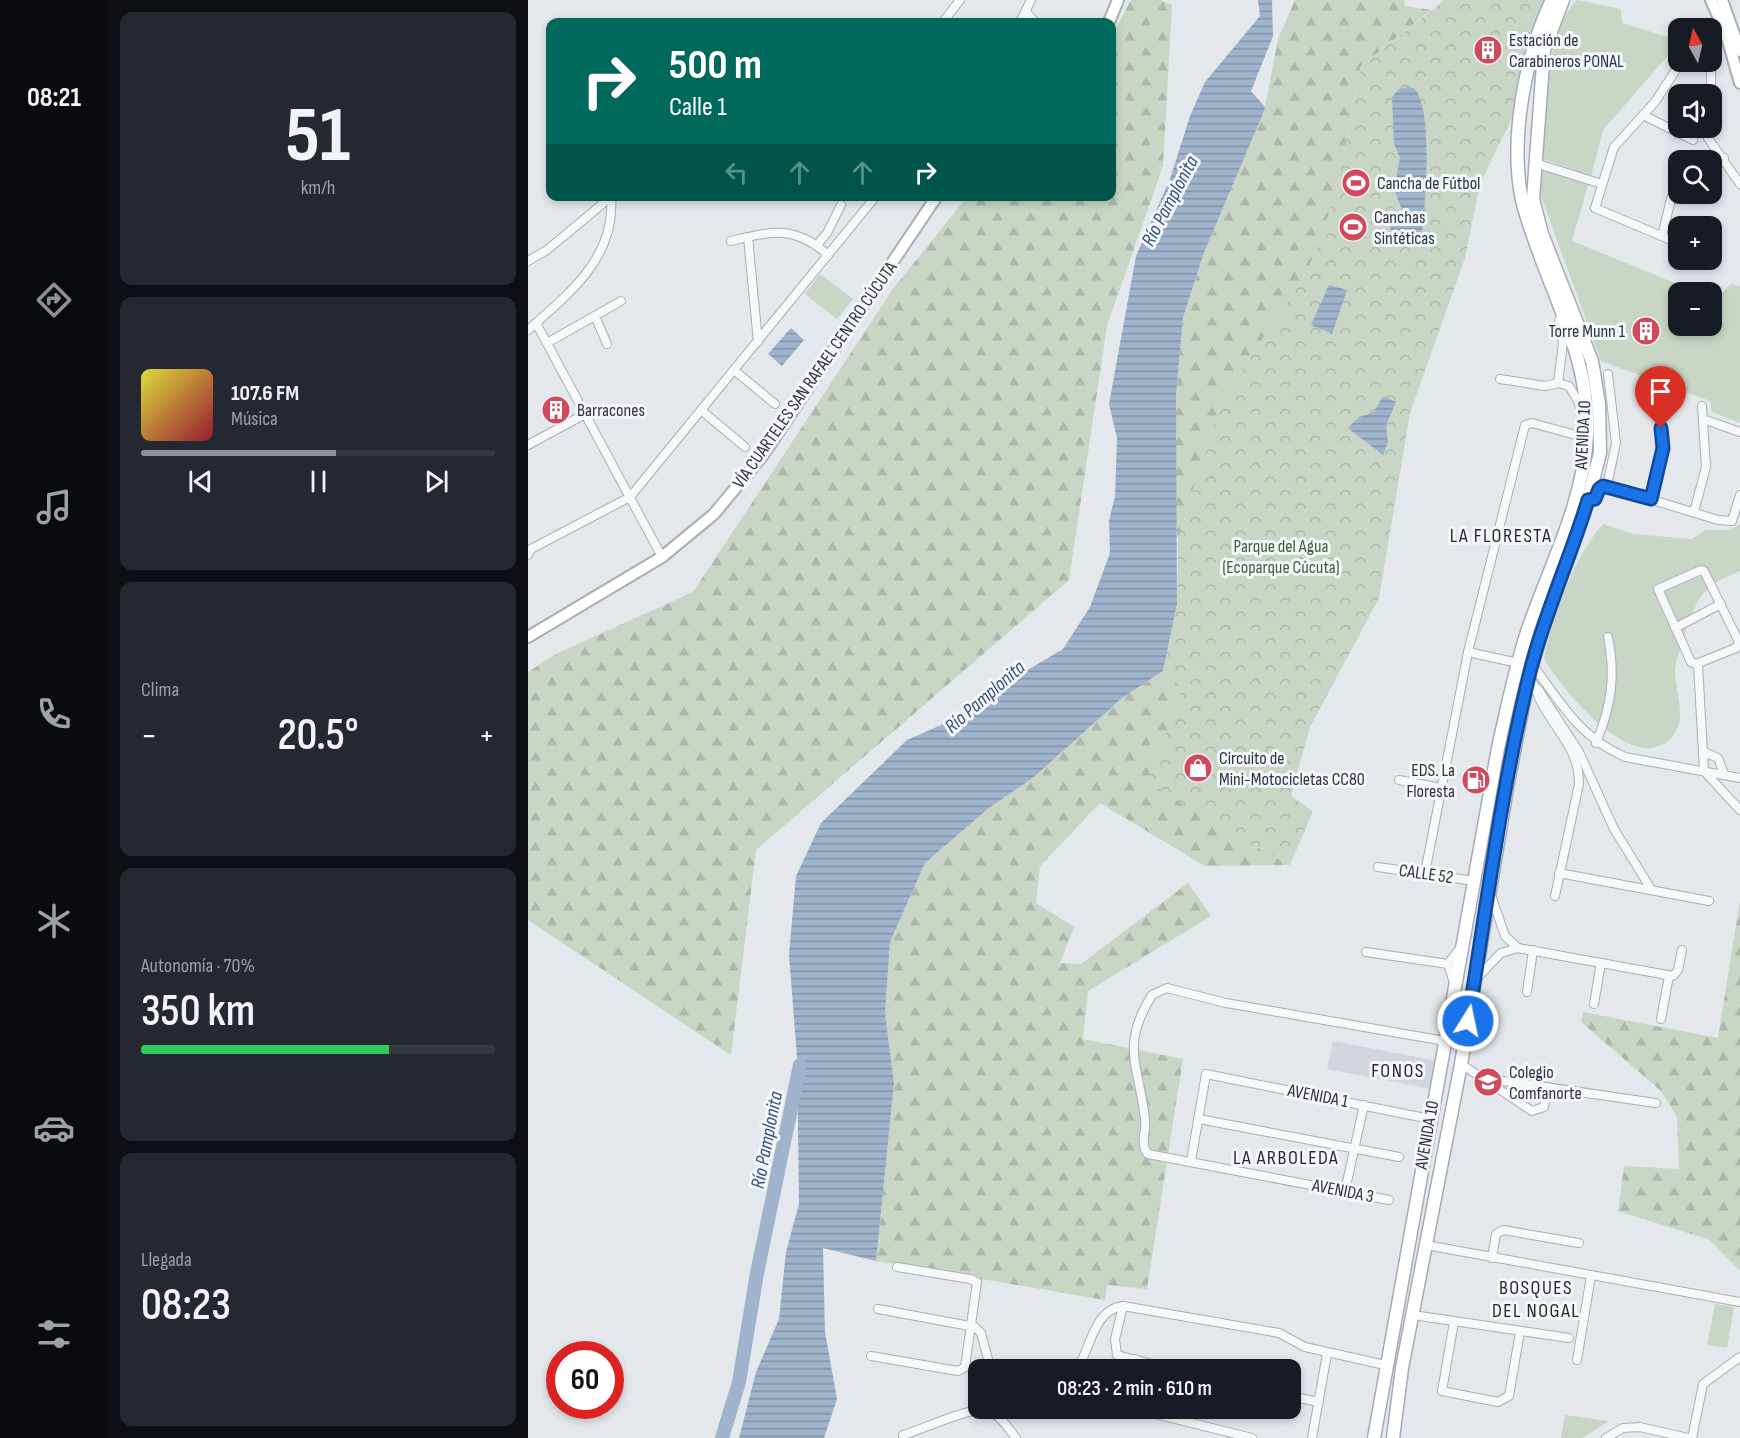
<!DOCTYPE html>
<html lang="es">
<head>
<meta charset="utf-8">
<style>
	:root { --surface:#171b24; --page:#242831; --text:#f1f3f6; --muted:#9ea1a6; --line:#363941; --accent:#8c9099 }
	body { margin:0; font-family:"Sofia Sans Condensed",sans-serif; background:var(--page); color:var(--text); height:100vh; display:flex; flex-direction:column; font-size:22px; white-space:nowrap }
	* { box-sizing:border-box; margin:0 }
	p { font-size:20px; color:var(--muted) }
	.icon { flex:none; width:33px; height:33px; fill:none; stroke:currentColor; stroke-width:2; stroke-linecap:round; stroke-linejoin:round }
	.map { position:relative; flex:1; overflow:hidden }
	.side { display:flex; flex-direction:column; gap:12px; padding:12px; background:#0d0f14; width:420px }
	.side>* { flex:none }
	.hud { position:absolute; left:18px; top:18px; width:570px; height:183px; border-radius:12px; box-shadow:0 3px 9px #0003; background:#00695c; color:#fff; overflow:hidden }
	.needle { width:39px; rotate:352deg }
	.tools { position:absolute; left:1140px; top:18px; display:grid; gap:12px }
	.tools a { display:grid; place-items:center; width:54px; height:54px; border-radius:12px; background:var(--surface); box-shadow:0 3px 9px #0003; font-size:30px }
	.speed { position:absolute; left:18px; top:1341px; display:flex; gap:12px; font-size:30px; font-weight:700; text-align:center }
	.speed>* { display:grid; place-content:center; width:78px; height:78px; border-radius:50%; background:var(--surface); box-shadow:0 3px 9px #0003; line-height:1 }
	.speed .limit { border:9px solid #d22; background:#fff; color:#111 }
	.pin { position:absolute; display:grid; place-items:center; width:51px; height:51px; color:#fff; margin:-62px -26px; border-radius:50% 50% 50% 0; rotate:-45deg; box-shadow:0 0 6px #0007 }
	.pin .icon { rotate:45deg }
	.me { position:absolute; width:66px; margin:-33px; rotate:10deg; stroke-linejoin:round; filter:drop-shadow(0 0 4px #0008) }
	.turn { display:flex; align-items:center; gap:21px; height:126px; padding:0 24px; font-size:27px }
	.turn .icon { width:78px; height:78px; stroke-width:2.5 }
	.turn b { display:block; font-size:42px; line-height:51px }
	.lanes { display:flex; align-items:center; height:57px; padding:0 24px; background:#0003; justify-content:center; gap:30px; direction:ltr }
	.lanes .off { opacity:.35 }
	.big { font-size:45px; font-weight:600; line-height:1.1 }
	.side .widget { flex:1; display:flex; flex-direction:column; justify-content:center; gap:9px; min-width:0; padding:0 21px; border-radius:12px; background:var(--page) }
	.side .dial { align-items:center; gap:0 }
	.dial b { font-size:78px; line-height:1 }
	.song { display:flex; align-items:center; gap:18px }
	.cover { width:72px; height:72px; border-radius:9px; background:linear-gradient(135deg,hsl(60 70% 55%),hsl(350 70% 35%)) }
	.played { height:6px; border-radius:3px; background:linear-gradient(90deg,var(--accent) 55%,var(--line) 55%) }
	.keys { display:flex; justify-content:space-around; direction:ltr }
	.heat { display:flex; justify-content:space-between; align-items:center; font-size:33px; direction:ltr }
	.charge { height:9px; border-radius:4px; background:linear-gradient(90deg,#34c759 70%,var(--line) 0) }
	.trip { position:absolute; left:440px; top:1359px; width:333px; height:60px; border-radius:12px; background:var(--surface); box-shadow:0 3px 9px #0003; font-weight:600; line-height:60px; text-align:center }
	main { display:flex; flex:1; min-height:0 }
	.tab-bar { display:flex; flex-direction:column; width:108px; justify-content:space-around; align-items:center; background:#090b0e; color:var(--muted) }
	.tab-bar .icon { width:42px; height:42px }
	.tab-bar .on { color:var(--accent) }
	.tab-bar b { font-size:27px; color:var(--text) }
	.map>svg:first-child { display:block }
	.built { fill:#d2d6de }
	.grass { fill:#c9d6c5 }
	.forest { fill:url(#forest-firs) }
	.park { fill:url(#park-crowns) }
	.water { fill:url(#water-rules) }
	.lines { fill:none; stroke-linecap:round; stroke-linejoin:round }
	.river { stroke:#9fb4cc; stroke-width:14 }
	.street-casing { stroke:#a9aeb7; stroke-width:10 }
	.secondary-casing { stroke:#a9aeb7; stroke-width:14 }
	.primary-casing { stroke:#a3abb8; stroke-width:15 }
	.street { stroke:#f7f8fa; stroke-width:8 }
	.secondary { stroke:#fff; stroke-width:10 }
	.primary { stroke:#fff; stroke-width:12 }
	.route-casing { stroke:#114b97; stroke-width:15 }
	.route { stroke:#1a73e8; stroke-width:10 }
	.labels { text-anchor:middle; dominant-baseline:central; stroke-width:6; stroke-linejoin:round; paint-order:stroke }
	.poi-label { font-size:18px; fill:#2b3445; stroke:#f4f6f9; text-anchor:start }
	.street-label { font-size:18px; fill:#2b3445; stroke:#f4f6f9 }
	.park-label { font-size:18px; fill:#3f6138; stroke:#f4f6f9 }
	.water-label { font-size:20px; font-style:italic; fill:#34527a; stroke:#f4f6f9 }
	.neighbourhood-label { font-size:20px; letter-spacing:1.5px; fill:#1d2536; stroke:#f4f6f9 }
</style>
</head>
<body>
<main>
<nav class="tab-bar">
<b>08:21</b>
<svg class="icon on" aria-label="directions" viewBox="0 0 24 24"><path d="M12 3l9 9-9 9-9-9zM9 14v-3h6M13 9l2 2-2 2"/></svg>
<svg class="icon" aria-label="music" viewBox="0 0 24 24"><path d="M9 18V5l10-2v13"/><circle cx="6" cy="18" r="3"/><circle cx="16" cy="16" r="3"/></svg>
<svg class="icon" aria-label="phone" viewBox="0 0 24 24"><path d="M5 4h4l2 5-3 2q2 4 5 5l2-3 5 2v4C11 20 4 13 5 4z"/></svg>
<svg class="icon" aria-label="climate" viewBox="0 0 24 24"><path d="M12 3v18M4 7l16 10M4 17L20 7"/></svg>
<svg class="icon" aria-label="car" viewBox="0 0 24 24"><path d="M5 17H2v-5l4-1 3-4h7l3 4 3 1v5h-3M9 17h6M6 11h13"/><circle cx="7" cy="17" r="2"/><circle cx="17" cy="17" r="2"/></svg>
<svg class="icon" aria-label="filters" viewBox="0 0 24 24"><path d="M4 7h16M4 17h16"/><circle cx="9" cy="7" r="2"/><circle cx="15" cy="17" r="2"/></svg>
</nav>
<section class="side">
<div class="widget dial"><b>51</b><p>km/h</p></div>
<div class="widget">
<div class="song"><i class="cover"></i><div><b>107.6 FM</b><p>Música</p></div></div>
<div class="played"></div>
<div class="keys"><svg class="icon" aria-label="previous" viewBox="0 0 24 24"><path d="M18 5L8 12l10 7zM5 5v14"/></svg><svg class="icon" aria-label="pause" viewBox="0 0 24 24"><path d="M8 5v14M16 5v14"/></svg><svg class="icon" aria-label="next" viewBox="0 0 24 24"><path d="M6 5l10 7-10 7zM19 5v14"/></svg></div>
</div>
<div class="widget"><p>Clima</p>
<div class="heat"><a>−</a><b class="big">20.5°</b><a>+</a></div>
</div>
<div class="widget"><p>Autonomía · 70%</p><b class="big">350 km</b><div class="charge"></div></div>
<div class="widget"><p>Llegada</p><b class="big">08:23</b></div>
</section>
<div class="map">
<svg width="1212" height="1438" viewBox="0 0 1212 1438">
	<defs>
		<pattern id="forest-firs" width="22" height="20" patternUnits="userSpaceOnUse" patternTransform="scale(1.5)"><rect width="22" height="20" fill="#c9d6c5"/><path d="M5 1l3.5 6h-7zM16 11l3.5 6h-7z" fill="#adb8ab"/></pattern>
		<pattern id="park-crowns" width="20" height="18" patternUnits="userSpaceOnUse" patternTransform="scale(1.5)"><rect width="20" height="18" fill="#c9d6c5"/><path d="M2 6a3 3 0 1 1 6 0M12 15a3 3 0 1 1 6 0" fill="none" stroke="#adb8ab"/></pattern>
		<pattern id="water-rules" width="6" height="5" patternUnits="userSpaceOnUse" patternTransform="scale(1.5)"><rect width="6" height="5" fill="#9fb4cc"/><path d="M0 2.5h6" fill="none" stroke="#8293a7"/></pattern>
	</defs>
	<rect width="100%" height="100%" fill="#e4e7ec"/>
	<!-- built -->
	<path class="built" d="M805 1041 910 1061 904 1089 799 1069Z"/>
	<!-- grass -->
	<g class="grass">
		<path d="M1049 0 1093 9 1094 23 1150 40V44L1075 130 1063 176 1010 157C1012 117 1020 28 1049 0Z"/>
		<path d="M1011 167 1061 182 1044 241 1169 292H1150V326H1184V299L1187 300 1203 284 1212 286V423L1184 412 1182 401 1073 361 1010 188Z"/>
		<path d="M292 274 325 299 309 319 277 294Z"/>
		<path d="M1075 524 1105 534 1164 539 1178 530H1202L1212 524V571C1198 577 1184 582 1174 595 1165 606 1148 656 1147 671 1147 690 1159 717 1146 734 1111 784 1032 688 1016 658 1025 616 1046 557 1075 524Z"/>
		<path d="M1187 1304 1206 1307 1199 1348 1179 1345Z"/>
		<path d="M1037 1415 1081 1421 1054 1438H1033Z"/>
	</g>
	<!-- forest -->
	<g class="forest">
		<path d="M603 0H633L644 5 635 166 579 326 541 580 228 850 203 1055 0 920V672L30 653 165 592 365 289 439 197 584 196V35Z"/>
		<path d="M767 0H876L877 6 903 10 833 66 808 195 780 270 691 405 650 541 647 515 648 396 655 318 675 255 737 107 750 39Z"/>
		<path d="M635 671 655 689 690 826 762 865 677 866 572 803 512 866 508 903 546 927 532 963 553 964 660 883 683 916 560 991 555 1039 655 1059 619 1289 579 1285 577 1300 348 1261 366 1083 357 1013 362 942 397 863 461 808 506 777 594 698Z"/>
		<path d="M1212 900V1271L1182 1240 1090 1211 1096 1166 1151 1169 1149 1117 1133 1091 1053 1022 1055 1012 1190 1038Z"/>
	</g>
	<!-- park -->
	<path class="park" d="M917 0H1020L1004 38 983 120 952 184 937 258 882 413 851 598 782 727 763 796 785 811 762 865 687 825 620 782 654 689 635 671 649 604 650 541 691 405 780 270 808 195 833 66Z"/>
	<!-- water -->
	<g class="water">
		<path d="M730 0H744L745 36 723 91 737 107 736 111 675 255 655 318 648 396 649 604 635 671 594 698 506 777 461 808 397 863 362 942 357 1013 366 1083 348 1261 295 1248 297 1332 309 1399 296 1438H211L228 1372 251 1319 258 1252 271 1204 269 1057 261 954 268 876 293 823 379 740 438 714 474 685 535 649 562 607 582 553 581 521 587 496 589 438 581 404 608 256 642 179 662 116 677 82 732 16Z"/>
		<path d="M880 87 886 88C906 109 897 206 894 236L862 230V218L872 215 874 210 866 189 872 158 866 144 864 97 871 89Z"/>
		<path d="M801 285 819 290 804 334 783 325Z"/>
		<path d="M263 328 276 340 254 366 240 354Z"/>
		<path d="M855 396 868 402 858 425 860 442 855 455 820 428 831 417 846 412Z"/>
	</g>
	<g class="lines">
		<!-- river -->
		<path class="river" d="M194 1438 211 1382 229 1273 272 1065"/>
		<!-- street casing -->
		<g class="street-casing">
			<g id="street">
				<path d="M498 12 507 22"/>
				<path d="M415 22 432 0"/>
				<path d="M492 22 503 0"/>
				<path d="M1183 62V94"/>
				<path d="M1115 115 1165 140"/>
				<path d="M1177 128 1180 138 1212 184"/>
				<path d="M1177 160 1196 158"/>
				<path d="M1007 163 1074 184"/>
				<path d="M1134 236 1143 199 1150 181"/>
				<path d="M220 237 230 342"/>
				<path d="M203 241C245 231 266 225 300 255"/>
				<path d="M1150 243 1067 208 1086 147 1127 102 1153 62"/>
				<path d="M289 245 299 233 313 205"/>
				<path d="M0 261 19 250 84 196"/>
				<path d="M67 316 79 344"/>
				<path d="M8 323 134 557"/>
				<path d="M0 330C41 294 88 257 83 197"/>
				<path d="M19 343 93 301"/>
				<path d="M206 370 247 404"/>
				<path d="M972 379 1017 386 1030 383 1041 386 1050 401 1055 419"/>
				<path d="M1030 383 1035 343 1031 320"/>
				<path d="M173 410 217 447"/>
				<path d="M1175 419 1212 432"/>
				<path d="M0 445 57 414"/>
				<path d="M1079 486 1088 443 1080 374"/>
				<path d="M1123 499 1135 448 1130 388"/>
				<path d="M1060 500 1067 499 1072 487 1079 486 1190 520 1204 521 1212 495"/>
				<path d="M1166 512 1178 467 1174 406"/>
				<path d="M0 555 3 549 102 497 348 196"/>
				<path d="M1173 570 1176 571 1211 642 1208 648 1168 664 1163 662 1130 589Z"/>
				<path d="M1147 628 1193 604"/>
				<path d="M940 652 990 663"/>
				<path d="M1004 664C1033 703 1051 737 1097 757L1212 778"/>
				<path d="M1170 664 1176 771 1212 810"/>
				<path d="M1001 676C1006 683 1008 690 1011 698 1025 728 1052 749 1051 784L1027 896"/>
				<path d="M1010 689 1051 752 1086 829 1123 889"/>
				<path d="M1068 743C1083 707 1088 676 1080 637"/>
				<path d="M1176 752 1190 758 1196 774"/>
				<path d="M871 780 913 788"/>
				<path d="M850 867 946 881"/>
				<path d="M897 873 940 652 997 425 1004 423 1044 434"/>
				<path d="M1031 873 1181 901"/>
				<path d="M964 898 977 936 990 948"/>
				<path d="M838 952 920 964"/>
				<path d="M949 978 973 953 990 948 1145 976 1150 970 1154 950"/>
				<path d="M926 983 920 964 933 947"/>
				<path d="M999 992 1005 950"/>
				<path d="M1066 1004 1073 963"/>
				<path d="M1133 1019 1141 976"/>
				<path d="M933 1064 1004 1111 1016 1107 1020 1087"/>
				<path d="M955 1078 1128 1103"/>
				<path d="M671 1119 871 1157"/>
				<path d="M663 1161 678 1074 902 1119"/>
				<path d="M817 1191 836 1105"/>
				<path d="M861 1200 620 1154C611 1144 619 1131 617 1119 611 1066 592 1046 624 995L639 988 698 1003 917 1041"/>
				<path d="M898 1245 1212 1302"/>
				<path d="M964 1258 968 1234 975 1230 1051 1243"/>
				<path d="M595 1306 587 1339 589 1355 647 1370"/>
				<path d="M350 1309 447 1327 453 1333 463 1370"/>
				<path d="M885 1315 1041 1338"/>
				<path d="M926 1322 914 1391 970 1402 981 1396 992 1332"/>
				<path d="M343 1356 430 1371 437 1367 449 1282 442 1279 369 1267"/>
				<path d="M1049 1360 1063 1276"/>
				<path d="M549 1370C562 1349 566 1309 595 1306L751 1333 777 1347 857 1365"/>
				<path d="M605 1370 607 1359"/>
				<path d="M762 1396 791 1402"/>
				<path d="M603 1408 724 1438"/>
				<path d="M375 1435C394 1430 444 1405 461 1411 472 1415 481 1429 488 1438"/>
				<path d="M784 1438 799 1354"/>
				<path d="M1078 1438 1095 1428 1112 1427 1160 1438"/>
				<path d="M1164 1438 1175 1384 1212 1357"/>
			</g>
		</g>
		<!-- secondary casing -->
		<g class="secondary-casing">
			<g id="secondary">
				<path d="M1183 0 1198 34 1212 83"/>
				<path d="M1194 0 1212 51"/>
				<path d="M581 22 590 0"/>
				<path d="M0 637 134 557 186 514 235 455 409 196"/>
			</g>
		</g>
		<!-- primary casing -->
		<g class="primary-casing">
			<g id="primary">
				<path d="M846 1438 970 748C979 708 987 668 1000 629 1022 565 1056 502 1059 434 1062 366 1031 309 1009 247 1003 230 996 212 993 195 982 135 998 53 1024 0"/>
				<path d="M865 1438 874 1368 933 1064 980 782 1001 676 1014 631 1059 504 1072 453 1071 404 1064 361 1014 234 1005 199 1016 50 1035 0"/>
			</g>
		</g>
		<!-- street -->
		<use href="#street" class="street"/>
		<!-- secondary -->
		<use href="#secondary" class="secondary"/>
		<!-- primary -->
		<use href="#primary" class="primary"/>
	</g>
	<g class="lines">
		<!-- route casing -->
		<g class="route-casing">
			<path id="route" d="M940 1021C959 904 974 783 1003 668 1018 610 1043 556 1060 500L1067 499 1071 489 1075 486 1123 499 1135 448 1133 428"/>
		</g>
		<!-- route -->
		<use href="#route" class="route"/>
	</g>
	<!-- icons -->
	<defs>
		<g id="building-disc" transform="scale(1.5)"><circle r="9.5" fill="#d1495b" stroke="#f4f6f9"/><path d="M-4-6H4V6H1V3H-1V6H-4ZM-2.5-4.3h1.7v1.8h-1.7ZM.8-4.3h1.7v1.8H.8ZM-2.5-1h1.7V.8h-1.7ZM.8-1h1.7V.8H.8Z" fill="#fff"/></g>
		<g id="stadium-disc" transform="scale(1.5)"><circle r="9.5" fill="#d1495b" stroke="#f4f6f9"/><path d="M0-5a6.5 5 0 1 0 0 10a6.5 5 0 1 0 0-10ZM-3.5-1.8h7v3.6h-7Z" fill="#fff"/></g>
		<g id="shop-disc" transform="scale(1.5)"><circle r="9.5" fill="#d1495b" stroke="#f4f6f9"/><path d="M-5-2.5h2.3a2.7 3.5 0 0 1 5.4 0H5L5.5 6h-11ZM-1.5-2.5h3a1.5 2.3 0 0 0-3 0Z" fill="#fff"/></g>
		<g id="fuel-disc" transform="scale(1.5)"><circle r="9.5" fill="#d1495b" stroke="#f4f6f9"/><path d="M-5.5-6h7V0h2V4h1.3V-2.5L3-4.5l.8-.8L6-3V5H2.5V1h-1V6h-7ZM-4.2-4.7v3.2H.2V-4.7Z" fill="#fff"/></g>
		<g id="school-disc" transform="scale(1.5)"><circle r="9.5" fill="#d1495b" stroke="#f4f6f9"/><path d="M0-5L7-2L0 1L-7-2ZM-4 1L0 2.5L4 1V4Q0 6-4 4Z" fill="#fff"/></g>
	</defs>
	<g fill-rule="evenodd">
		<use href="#building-disc" x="960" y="50"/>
		<use href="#stadium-disc" x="828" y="183"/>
		<use href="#stadium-disc" x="825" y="227"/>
		<use href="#building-disc" x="1118" y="331"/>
		<use href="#building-disc" x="28" y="410"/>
		<use href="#shop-disc" x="670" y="768"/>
		<use href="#fuel-disc" x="948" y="780"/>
		<use href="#school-disc" x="960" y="1082"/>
	</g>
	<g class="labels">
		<!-- poi labels -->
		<g class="poi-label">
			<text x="981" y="40">Estación de<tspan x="981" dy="21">Carabineros PONAL</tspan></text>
			<text x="849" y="183">Cancha de Fútbol</text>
			<text x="846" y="217">Canchas<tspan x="846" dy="21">Sintéticas</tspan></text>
			<text x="1097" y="331" text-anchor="end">Torre Munn 1</text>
			<text x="49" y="410">Barracones</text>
			<text x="691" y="758">Circuito de<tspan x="691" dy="21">Mini-Motocicletas CC80</tspan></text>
			<text x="927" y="770" text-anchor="end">EDS. La<tspan x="927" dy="21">Floresta</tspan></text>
			<text x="981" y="1072">Colegio<tspan x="981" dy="21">Comfanorte</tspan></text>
		</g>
		<!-- street labels -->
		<g class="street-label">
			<text transform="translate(287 375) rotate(-55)">VÍA CUARTELES SAN RAFAEL CENTRO CÚCUTA</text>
			<text transform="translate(1055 435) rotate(-87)">AVENIDA 10</text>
			<text transform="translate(898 874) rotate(8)">CALLE 52</text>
			<text transform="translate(790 1096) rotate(11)">AVENIDA 1</text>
			<text transform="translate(899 1135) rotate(-80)">AVENIDA 10</text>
			<text transform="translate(815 1191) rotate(11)">AVENIDA 3</text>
		</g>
		<!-- park labels -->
		<g class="park-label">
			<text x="753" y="546">Parque del Agua<tspan x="753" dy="21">(Ecoparque Cúcuta)</tspan></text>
		</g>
		<!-- water labels -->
		<g class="water-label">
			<text transform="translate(642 201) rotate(-62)">Río Pamplonita</text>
			<text transform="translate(457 697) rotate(-41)">Río Pamplonita</text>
			<text transform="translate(239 1140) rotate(-79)">Río Pamplonita</text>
		</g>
		<!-- neighbourhood labels -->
		<g class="neighbourhood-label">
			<text x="973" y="536">LA FLORESTA</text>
			<text x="870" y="1071">FONOS</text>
			<text x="758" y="1158">LA ARBOLEDA</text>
			<text x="1008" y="1288">BOSQUES<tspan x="1008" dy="23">DEL NOGAL</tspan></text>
		</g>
	</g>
</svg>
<div class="tools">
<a><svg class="needle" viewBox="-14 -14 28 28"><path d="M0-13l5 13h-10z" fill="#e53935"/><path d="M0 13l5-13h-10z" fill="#9ea1a6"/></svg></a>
<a><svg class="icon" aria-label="sound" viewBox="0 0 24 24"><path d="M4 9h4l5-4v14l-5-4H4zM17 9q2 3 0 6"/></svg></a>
<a><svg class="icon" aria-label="search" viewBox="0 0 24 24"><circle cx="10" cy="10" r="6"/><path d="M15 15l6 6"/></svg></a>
<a>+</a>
<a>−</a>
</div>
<div class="speed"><div class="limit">60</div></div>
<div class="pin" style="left:1133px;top:428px;background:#d93025"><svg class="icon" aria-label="arrive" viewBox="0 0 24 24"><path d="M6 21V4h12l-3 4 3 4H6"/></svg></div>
<svg class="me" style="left:940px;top:1021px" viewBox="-20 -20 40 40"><circle r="17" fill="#1a73e8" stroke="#fff" stroke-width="3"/><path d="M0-11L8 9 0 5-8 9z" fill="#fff"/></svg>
<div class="trip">08:23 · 2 min · 610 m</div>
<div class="hud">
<div class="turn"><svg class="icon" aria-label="right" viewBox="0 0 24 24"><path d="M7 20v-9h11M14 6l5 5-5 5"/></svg><div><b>500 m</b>Calle 1</div></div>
<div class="lanes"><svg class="icon off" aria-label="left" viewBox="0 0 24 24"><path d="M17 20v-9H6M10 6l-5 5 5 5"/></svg><svg class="icon off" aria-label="ahead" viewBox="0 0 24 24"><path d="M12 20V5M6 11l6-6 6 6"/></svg><svg class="icon off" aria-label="ahead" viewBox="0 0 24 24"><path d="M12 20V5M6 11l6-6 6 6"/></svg><svg class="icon" aria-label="right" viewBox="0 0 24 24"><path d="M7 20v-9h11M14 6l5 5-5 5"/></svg></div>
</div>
</div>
</main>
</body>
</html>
